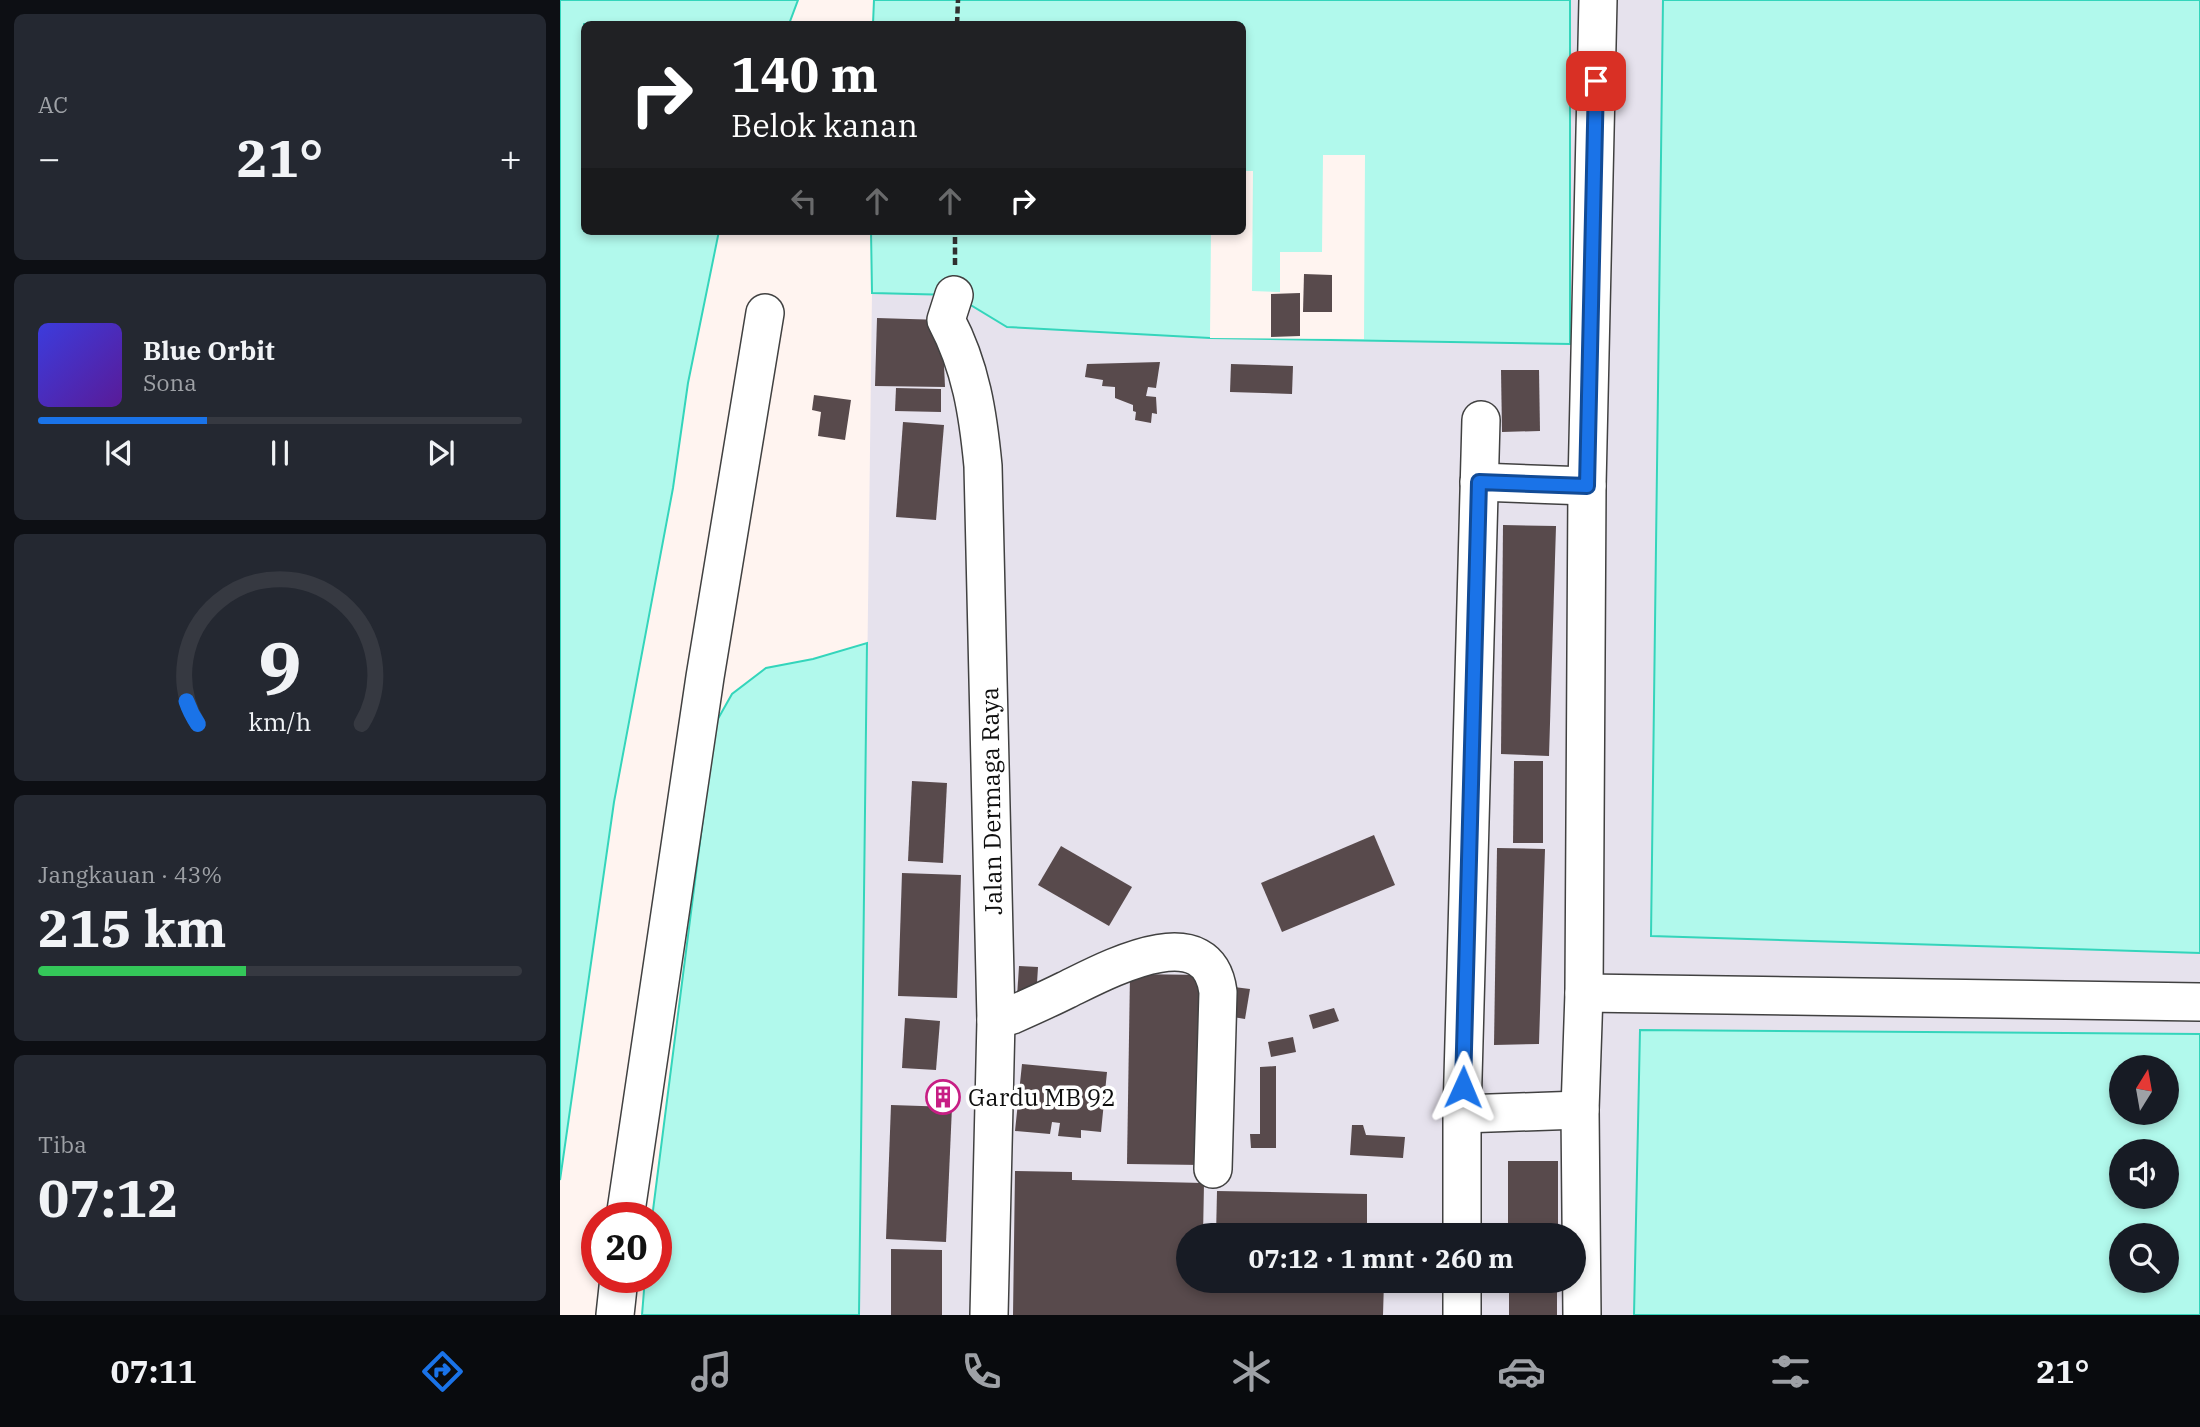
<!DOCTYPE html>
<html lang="id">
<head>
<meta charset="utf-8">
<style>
	:root { --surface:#171b24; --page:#242831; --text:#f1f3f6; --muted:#9ea1a6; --line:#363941; --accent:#1a73e8 }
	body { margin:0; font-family:"IBM Plex Serif",serif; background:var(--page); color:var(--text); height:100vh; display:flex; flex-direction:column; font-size:26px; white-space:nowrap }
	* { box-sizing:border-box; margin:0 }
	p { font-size:23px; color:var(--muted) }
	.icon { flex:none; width:38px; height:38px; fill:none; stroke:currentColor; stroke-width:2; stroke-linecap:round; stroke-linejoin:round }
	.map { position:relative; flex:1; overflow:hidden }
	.drawer { display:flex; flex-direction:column; gap:14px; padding:14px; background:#0d0f14; width:560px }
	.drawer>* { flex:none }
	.guide { position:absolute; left:21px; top:21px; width:665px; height:214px; border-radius:10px; box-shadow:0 4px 10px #0003; background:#202124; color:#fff; overflow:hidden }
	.needle { width:46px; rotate:11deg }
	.fabs { position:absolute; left:1549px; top:1055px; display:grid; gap:14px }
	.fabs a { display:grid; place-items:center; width:70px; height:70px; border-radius:50%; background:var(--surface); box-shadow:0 4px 10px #0003; font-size:35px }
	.speed { position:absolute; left:21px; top:1202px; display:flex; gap:14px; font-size:35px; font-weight:700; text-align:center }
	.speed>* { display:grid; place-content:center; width:91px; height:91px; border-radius:50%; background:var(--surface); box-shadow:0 4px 10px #0003; line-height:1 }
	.speed .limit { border:10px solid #d22; background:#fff; color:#111 }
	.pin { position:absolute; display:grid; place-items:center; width:60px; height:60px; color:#fff; margin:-30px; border-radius:14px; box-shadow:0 4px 10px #0006 }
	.me { position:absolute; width:77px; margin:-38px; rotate:1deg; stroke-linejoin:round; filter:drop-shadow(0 0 5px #0008) }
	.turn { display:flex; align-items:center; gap:24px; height:147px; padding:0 35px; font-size:32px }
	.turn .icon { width:91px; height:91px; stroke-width:2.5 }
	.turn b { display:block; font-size:49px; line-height:60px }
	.lanes { display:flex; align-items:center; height:66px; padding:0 35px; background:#0003; justify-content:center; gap:35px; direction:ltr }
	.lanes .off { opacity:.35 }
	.big { font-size:52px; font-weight:700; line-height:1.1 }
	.drawer .widget { flex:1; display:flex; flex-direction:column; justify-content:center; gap:10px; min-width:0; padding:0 24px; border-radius:10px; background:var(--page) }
	.drawer .dial { align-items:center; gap:0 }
	.dial svg { height:182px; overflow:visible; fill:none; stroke:var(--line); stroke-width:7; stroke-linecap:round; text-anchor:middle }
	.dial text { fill:var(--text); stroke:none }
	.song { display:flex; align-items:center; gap:21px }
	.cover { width:84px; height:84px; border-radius:10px; background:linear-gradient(135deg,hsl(240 70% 55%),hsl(270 70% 35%)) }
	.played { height:7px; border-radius:4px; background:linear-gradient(90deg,var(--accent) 35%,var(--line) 35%) }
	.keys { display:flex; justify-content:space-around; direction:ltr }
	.heat { display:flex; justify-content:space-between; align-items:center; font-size:38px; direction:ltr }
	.charge { height:10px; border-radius:5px; background:linear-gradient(90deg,#34c759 43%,var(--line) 0) }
	.trip { position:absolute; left:616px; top:1223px; width:410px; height:70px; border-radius:35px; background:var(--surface); box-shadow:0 4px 10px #0003; font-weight:700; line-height:70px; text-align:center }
	.tabs { display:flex; height:112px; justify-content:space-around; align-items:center; background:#090b0e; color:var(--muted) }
	.tabs .icon { width:49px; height:49px }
	.tabs .on { color:var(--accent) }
	.tabs b { font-size:32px; color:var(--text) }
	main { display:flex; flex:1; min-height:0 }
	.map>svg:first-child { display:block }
	.industrial { fill:#e6e2ed; fill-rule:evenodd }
	.water { fill:#b1f9ec; stroke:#34d5bb; stroke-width:2; fill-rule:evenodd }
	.pier { fill:#fff4f0 }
	.building { fill:#584a4c }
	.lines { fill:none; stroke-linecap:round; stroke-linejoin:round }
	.minor-casing { stroke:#414141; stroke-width:40 }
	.path { stroke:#303030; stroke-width:4.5; stroke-dasharray:7 3.5; stroke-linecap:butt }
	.minor { stroke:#fff; stroke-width:37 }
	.route-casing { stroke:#114b97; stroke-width:18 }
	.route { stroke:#1a73e8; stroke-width:12 }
	.labels { text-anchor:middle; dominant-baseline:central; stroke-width:7; stroke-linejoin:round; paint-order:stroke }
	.street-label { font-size:24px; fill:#0e0e0e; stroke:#fff }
	.poi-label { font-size:24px; fill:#0e0e0e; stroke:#fff; text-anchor:start }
</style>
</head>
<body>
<main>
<section class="drawer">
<div class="widget"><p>AC</p>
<div class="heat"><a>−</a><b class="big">21°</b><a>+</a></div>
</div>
<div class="widget">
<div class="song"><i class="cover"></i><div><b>Blue Orbit</b><p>Sona</p></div></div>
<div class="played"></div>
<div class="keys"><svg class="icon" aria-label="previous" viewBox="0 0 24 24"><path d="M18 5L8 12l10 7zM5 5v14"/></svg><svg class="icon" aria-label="pause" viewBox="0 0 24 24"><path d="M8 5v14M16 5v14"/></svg><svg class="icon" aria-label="next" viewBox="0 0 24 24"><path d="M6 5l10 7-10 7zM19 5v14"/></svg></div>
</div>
<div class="widget dial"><svg viewBox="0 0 100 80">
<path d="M14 69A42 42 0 1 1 86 69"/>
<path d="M14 69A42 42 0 0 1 9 59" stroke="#1a73e8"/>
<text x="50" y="56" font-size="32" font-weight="700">9</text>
<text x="50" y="72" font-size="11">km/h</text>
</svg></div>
<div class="widget"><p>Jangkauan · 43%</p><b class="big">215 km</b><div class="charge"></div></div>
<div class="widget"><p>Tiba</p><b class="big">07:12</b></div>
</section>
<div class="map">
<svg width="1640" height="1315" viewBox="0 0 1640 1315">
	<rect width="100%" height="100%" fill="#fff4f0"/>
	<!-- industrial -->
	<path class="industrial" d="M1010 0H1103L1091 936 1640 953V1034L1080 1030 1074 1315H299L312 293 394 295 650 338 1010 344ZM628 1236H1013V1281H628Z"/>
	<!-- water -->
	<g class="water">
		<path d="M0 0H238L229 24H24V231H159L128 383 113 488 54 802 0 1180Z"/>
		<path d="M314 0H1010V344L650 338 447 327 394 295 312 293 311 231H682V24H313Z"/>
		<path d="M1103 0H1640V953L1091 936Z"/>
		<path d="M307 643 299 1315H82L85 1278H96V1218H92L155 724 172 694 206 668 253 659Z"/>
		<path d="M1080 1030 1640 1034V1315H1074ZM1561 1068H1606V1113H1561ZM1561 1152H1606V1197H1561ZM1561 1236H1606V1281H1561Z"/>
	</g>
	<!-- pier -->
	<path class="pier" d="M763 155H805L804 339 650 338 651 231H682L683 171H693L692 291 720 292V252H762Z"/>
	<!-- building -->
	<g class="building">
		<path d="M744 274 772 275V312H743Z"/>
		<path d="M740 293V336L711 337V294Z"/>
		<path d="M317 318 382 320 385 387 315 386Z"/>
		<path d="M600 362 596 388 588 387 586 396 596 397 597 414 592 413 591 423 575 420 576 412 573 411V405L555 398V387L542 386 543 380 525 377 527 364Z"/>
		<path d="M671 364 733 366 732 394 670 392Z"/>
		<path d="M941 370H979L980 431 942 432Z"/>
		<path d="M336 388 381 389V412L335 411Z"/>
		<path d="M254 395 291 400 285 440 258 436 261 412 252 410Z"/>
		<path d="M343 422 384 425 376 520 336 517Z"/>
		<path d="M943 525 996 526 989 756 941 754Z"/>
		<path d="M954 761H983V843H953Z"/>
		<path d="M352 781 387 783 383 863 348 861Z"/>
		<path d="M814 835 835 885 722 932 701 883Z"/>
		<path d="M501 846 572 887 549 926 478 885Z"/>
		<path d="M937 848 985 849 979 1044 934 1045Z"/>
		<path d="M342 873 401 875 397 998 338 996Z"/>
		<path d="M459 966 478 967 476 998 457 997Z"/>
		<path d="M570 974 645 975 642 1165 567 1164Z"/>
		<path d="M666 986 690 989 685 1019 661 1015Z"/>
		<path d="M774 1008 779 1021 753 1029 749 1015Z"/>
		<path d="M345 1018 380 1021 376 1070 342 1068Z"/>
		<path d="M733 1037 736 1052 711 1057 708 1042Z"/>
		<path d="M462 1064 547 1072 541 1132 521 1130V1138L498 1136 500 1123 492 1122 490 1134 455 1131Z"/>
		<path d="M716 1066V1148H691L690 1134H700V1067Z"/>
		<path d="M331 1105 392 1107 386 1242 326 1239Z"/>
		<path d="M792 1125H803L806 1135 845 1137 843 1158 790 1155Z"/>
		<rect x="948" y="1161" width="50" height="75"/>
		<path d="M455 1171 512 1172V1180L644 1183 643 1236H628V1281H824L823 1315H453Z"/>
		<path d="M657 1191 807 1194V1236H656Z"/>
		<path d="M331 1249 382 1250V1315H331Z"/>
		<rect x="949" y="1281" width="48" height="34"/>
	</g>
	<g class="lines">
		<!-- minor casing -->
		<g class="minor-casing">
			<g id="minor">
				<path d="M394 295 386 320C411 367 418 414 423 466L436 1020 429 1315"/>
				<path d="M919 482 1027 486"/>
				<path d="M1024 993 1640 1002"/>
				<path d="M436 1020 452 1015C470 1007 488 999 506 990 545 971 648 914 658 992L653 1169"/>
				<path d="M902 1114 1020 1110"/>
				<path d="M65 1218 145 677 205 313"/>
				<path d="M902 1236V1114L921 420"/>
				<path d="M55 1315 59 1278"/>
				<path d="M902 1315V1281"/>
				<path d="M1022 1315 1020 1110 1024 993 1027 486 1038 0"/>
			</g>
		</g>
		<!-- path -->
		<g class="path">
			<path d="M397 24 398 0"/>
			<path d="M395 265V231"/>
		</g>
		<!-- minor -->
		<use href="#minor" class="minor"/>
	</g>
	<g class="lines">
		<!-- route casing -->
		<g class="route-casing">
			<path id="route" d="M903 1087 919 482 1027 486 1036 81"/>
		</g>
		<!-- route -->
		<use href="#route" class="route"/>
	</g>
	<!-- icons -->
	<defs>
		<g id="building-ring" transform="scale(1.75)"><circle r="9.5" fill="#fff" stroke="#c71e84" stroke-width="1.5"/><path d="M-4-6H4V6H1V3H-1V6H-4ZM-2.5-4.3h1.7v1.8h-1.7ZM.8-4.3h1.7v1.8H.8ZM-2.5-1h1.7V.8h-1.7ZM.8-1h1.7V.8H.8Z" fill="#c71e84"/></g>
	</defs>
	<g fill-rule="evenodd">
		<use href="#building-ring" x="383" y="1097"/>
	</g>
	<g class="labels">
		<!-- street labels -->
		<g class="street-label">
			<text transform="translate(431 801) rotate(-91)">Jalan Dermaga Raya</text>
		</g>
		<!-- poi labels -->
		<g class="poi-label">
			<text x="408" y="1097">Gardu MB 92</text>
		</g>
	</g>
</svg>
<div class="fabs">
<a><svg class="needle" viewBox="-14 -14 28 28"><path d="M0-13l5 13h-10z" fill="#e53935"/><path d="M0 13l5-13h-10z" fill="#9ea1a6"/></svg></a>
<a><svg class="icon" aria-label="sound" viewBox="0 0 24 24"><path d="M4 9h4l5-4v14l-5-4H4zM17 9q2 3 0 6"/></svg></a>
<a><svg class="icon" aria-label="search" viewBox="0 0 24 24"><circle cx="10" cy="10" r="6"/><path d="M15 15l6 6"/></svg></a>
</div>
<div class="speed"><div class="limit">20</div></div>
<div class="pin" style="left:1036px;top:81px;background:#d93025"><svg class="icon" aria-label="arrive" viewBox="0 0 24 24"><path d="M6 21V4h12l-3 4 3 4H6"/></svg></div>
<svg class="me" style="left:903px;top:1087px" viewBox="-20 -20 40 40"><path d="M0-17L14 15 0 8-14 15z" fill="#1a73e8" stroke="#fff" stroke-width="4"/></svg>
<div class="trip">07:12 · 1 mnt · 260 m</div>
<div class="guide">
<div class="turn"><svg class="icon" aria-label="right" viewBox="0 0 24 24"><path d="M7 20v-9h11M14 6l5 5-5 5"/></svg><div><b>140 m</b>Belok kanan</div></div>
<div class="lanes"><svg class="icon off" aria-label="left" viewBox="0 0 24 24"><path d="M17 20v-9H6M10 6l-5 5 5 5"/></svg><svg class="icon off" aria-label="ahead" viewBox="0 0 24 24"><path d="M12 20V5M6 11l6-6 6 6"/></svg><svg class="icon off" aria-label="ahead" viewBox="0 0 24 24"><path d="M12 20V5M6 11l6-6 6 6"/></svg><svg class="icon" aria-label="right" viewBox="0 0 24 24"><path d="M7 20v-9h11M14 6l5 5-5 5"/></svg></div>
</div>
</div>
</main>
<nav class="tabs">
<b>07:11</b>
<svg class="icon on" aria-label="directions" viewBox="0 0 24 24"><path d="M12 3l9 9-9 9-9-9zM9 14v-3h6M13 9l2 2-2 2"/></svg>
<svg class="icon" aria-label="music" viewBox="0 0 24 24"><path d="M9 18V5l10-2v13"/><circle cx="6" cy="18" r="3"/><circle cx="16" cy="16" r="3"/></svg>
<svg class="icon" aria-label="phone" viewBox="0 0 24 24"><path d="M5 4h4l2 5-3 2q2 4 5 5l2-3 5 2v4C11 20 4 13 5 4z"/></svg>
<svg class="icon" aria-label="climate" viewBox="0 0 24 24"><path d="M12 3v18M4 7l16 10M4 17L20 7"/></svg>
<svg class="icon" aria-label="car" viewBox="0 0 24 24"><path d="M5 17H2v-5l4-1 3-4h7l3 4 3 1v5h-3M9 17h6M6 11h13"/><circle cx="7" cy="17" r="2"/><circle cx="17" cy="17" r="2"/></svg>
<svg class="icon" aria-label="filters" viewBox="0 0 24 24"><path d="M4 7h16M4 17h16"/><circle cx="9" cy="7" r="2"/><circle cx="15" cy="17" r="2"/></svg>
<b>21°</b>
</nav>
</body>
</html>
